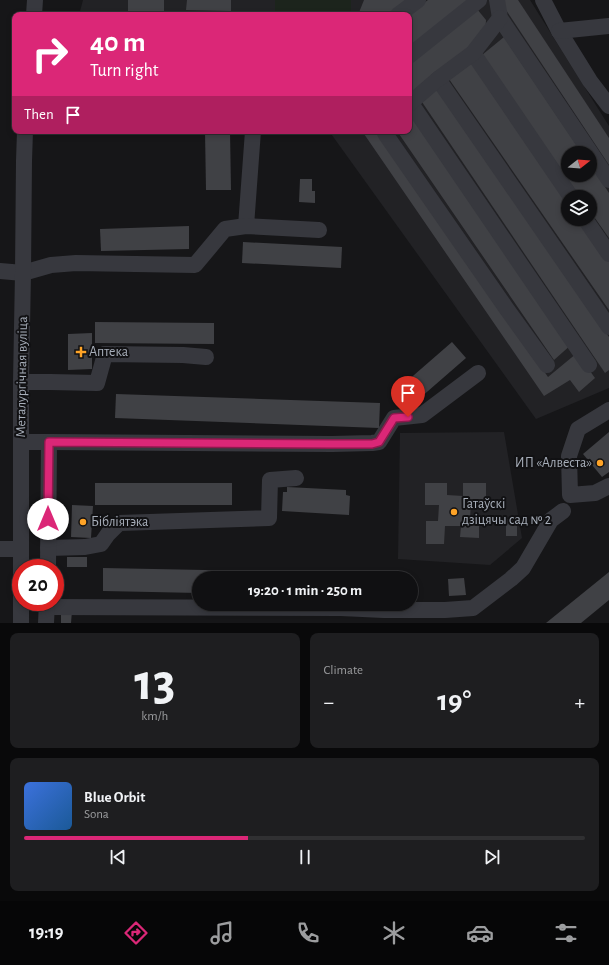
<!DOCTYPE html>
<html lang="en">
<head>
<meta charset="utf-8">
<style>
	:root { --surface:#101012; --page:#1e1e20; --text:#f1f3f6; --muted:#9c9d9f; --line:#303032; --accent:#db2777 }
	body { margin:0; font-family:"Alegreya Sans",sans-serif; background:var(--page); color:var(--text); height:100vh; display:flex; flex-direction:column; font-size:15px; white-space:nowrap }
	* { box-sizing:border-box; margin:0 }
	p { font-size:13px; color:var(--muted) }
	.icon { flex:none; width:22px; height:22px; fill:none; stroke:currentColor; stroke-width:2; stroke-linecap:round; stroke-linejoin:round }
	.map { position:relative; height:623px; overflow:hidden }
	.panel { display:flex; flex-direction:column; gap:10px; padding:10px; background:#09090a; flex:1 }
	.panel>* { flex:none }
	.top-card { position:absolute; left:12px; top:12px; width:400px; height:122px; border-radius:8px; box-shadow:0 2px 6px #0003,0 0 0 1px var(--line); background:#db2777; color:#fff; overflow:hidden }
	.needle { width:26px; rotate:73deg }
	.buttons { position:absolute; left:561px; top:146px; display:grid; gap:8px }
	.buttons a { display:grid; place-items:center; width:36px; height:36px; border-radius:50%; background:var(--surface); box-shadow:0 2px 6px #0003,0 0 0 1px var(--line); font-size:20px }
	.speed { position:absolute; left:12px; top:559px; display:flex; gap:8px; font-size:20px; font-weight:700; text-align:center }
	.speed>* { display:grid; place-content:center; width:52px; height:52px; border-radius:50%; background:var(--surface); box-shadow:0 2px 6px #0003,0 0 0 1px var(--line); line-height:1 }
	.speed .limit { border:6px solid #d22; background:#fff; color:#111 }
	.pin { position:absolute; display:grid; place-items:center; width:34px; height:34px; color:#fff; margin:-41px -17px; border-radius:50% 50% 50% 0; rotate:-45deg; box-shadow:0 0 4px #0007 }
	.pin .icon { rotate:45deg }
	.me { position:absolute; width:44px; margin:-22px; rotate:0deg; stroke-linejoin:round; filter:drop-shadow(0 0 3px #0008) }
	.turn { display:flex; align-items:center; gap:14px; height:84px; padding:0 12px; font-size:18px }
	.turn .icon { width:52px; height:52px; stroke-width:2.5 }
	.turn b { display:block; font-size:28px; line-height:34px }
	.then { display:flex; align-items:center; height:38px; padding:0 12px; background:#0003; gap:8px; font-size:15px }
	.big { font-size:30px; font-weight:700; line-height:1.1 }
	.panel .card { flex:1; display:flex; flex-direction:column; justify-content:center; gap:6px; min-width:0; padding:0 14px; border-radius:8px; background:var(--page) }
	.panel .dial { align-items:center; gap:0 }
	.dial b { font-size:52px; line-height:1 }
	.song { display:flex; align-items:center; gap:12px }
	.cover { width:48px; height:48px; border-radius:6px; background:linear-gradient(135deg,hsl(220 70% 55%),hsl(210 70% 35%)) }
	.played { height:4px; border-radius:2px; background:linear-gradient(90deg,var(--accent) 40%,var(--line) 40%) }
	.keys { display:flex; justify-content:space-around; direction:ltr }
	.heat { display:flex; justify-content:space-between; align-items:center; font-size:22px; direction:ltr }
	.panel .tiles { flex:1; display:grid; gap:10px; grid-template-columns:1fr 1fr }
	.card:last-child { grid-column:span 2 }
	.trip { position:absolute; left:192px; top:571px; width:226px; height:40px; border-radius:20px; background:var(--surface); box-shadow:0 2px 6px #0003,0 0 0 1px var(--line); font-weight:700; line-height:40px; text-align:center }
	.tabs { display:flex; height:64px; justify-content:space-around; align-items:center; background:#060607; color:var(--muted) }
	.tabs .icon { width:28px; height:28px }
	.tabs .selected { color:var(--accent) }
	.tabs b { font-size:18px; color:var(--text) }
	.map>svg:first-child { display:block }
	.built { fill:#222225; fill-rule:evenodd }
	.green { fill:#1c241c }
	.building { fill:#404145 }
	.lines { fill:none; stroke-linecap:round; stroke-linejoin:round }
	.minor { stroke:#37383e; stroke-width:16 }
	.route-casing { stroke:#8e194d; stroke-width:10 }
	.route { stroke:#db2777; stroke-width:7 }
	.poi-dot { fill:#ffa427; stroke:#111113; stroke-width:1.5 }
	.labels { text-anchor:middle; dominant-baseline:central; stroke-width:4; stroke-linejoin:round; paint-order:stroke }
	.poi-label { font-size:14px; fill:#a7aeb9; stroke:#111113; text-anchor:start }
	.street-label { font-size:14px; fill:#a7aeb9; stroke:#111113 }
</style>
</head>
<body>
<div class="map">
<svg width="609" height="623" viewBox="0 0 609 623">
	<rect width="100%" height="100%" fill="#161618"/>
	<!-- built -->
	<g class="built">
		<path d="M83 0H530L609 126V388L536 419 329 131H409V15H79ZM568 153H590V175H568ZM568 197H590V219H568Z"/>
		<path d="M504 432 522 538 490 565 398 559 400 433Z"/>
	</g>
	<!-- green -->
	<path class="green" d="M275 0H351V15H277L275 11Z"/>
	<!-- building -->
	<g class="building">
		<rect x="128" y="0" width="36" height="15"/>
		<path d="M187 0H231V11L186 10Z"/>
		<path d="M364 0H410L390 15H358Z"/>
		<path d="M428 0H469L409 49V14Z"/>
		<path d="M503 0H518L609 138V165L504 7Z"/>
		<path d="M477 9 486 20 485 34 409 97V65Z"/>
		<path d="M504 37 582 153H568V175H590V164L609 193V238L590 211V197H580L482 55Z"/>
		<path d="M472 63 568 202V219H580L609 261V310L449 79Z"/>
		<path d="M439 87 609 337V370L605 373 422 102Z"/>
		<path d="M409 112 572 344 554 360 397 131H409Z"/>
		<path d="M205 131H230L231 190H206Z"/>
		<path d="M362 131H379L548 377 577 353 595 378 579 392 570 380 544 396Z"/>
		<path d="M300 179H312V191H315V203L299 202Z"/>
		<path d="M189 226V249L101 251 100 229Z"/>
		<path d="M243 242 342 247 341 268 242 263Z"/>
		<path d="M95 322 214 323V344L95 343Z"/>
		<path d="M92 333V369L68 370V334Z"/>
		<path d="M452 342 466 358 420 398 406 382Z"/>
		<path d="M116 394 380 403 379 428 115 418Z"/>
		<path d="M609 432V472L602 477 583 454Z"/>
		<rect x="95" y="483" width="137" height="22"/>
		<path d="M425 483H447V495L463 496V483H486V501L471 500 470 520H479V538L460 537 461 526H445L444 544H426V521H438L439 505H425Z"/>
		<path d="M287 487 346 490V495L350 496 349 515 282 511 283 492H287Z"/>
		<path d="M72 505 93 506 91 538 71 537Z"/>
		<path d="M506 519 517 520V536H506Z"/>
		<rect x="67" y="557" width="20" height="10"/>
		<path d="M103 568 367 573V578H199V593L103 591Z"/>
		<path d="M609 572V600L581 623H546Z"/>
		<path d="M464 578 466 595 449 596 448 579Z"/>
		<path d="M61 611H72L71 623H61Z"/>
	</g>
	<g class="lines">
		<!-- minor -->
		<g class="minor">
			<path d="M497 0 500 18 609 180"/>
			<path d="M543 0 559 31 590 81 609 106"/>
			<path d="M34 15 35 0"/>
			<path d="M398 15 418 0"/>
			<path d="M559 31 609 26"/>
			<path d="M473 53 571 197"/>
			<path d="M409 56 479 0"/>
			<path d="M438 79 609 327"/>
			<path d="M410 102 589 365"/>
			<path d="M409 104 438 79 473 53 500 18"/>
			<path d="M384 131 386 135 506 308 547 365"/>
			<path d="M585 219 609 254"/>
			<path d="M246 226 253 131"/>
			<path d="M0 271 23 273 51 265 76 263 195 265 225 229 246 226 319 230"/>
			<path d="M21 382H50L97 383 105 354 183 355 206 357"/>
			<path d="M609 410 578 429 569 456 570 495 595 493 609 486"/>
			<path d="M21 442H49L332 444 372 443 379 442 394 418 422 415 478 373"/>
			<path d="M48 548 85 547 101 544 108 534 119 523 269 518 270 480 296 478"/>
			<path d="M0 549H20"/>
			<path d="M48 568 49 442"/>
			<path d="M46 607 341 608 384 610H445L473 608 511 579 523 568 551 520 563 511"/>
			<path d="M21 623V382L23 273 24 161 25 131"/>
			<path d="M46 623 47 602"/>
		</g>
	</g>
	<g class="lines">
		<!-- route casing -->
		<g class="route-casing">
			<path id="route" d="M48 519 49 442 332 444H372L379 442 394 418 408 417"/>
		</g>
		<!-- route -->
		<use href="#route" class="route"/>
	</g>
	<!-- markers -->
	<g class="poi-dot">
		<path d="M79 346h4v4h4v4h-4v4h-4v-4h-4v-4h4z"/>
		<circle cx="600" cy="463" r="4"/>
		<circle cx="454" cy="512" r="4"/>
		<circle cx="83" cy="522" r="4"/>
	</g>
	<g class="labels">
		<!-- poi labels -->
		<g class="poi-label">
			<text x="89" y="352">Аптека</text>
			<text x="592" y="463" text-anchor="end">ИП «Алвеста»</text>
			<text x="462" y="504">Гатаўскі<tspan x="462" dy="16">дзіцячы сад № 2</tspan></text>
			<text x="91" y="522">Бібліятэка</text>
		</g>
		<!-- street labels -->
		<g class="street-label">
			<text transform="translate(22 377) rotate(-89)">Металургічная вуліца</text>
		</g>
	</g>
</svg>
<div class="buttons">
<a><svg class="needle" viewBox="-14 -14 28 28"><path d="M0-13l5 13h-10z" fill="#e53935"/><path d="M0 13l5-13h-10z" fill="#9c9d9f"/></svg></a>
<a><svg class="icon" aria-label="layers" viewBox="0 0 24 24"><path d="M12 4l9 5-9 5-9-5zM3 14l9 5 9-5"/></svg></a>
</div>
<div class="speed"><div class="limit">20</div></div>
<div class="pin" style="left:408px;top:417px;background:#d93025"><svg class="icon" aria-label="arrive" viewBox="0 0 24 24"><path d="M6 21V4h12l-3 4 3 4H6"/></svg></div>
<svg class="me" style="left:48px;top:519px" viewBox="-20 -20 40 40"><circle r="19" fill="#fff"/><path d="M0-13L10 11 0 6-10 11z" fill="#db2777"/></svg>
<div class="trip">19:20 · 1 min · 250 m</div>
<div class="top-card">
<div class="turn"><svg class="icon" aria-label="right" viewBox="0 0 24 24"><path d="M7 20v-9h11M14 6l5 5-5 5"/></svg><div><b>40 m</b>Turn right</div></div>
<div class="then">Then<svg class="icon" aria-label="arrive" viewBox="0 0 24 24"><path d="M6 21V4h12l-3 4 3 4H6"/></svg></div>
</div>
</div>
<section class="panel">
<div class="tiles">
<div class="card dial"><b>13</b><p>km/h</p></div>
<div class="card"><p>Climate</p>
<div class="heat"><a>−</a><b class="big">19°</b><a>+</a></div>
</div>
<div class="card">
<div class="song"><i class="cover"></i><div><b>Blue Orbit</b><p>Sona</p></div></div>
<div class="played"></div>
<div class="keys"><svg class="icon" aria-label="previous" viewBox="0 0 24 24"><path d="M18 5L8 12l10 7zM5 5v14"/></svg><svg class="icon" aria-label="pause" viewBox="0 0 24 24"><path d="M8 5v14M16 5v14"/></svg><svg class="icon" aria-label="next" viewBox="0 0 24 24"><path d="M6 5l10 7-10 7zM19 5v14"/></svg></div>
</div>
</div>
</section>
<nav class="tabs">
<b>19:19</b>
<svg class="icon selected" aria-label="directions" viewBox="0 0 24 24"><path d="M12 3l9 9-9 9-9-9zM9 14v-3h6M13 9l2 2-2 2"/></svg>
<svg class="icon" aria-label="music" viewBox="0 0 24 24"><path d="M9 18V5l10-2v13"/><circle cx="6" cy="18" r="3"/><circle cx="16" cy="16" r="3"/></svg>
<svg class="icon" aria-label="phone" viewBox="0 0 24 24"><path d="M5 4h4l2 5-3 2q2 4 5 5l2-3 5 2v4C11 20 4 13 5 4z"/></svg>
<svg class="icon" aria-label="climate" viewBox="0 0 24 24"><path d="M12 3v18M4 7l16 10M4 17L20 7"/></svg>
<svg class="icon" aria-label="car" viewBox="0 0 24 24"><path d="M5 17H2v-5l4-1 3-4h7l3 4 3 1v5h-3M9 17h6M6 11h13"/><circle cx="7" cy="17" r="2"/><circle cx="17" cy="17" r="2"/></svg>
<svg class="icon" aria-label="filters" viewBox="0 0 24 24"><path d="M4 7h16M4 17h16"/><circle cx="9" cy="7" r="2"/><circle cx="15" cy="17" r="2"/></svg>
</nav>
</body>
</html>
